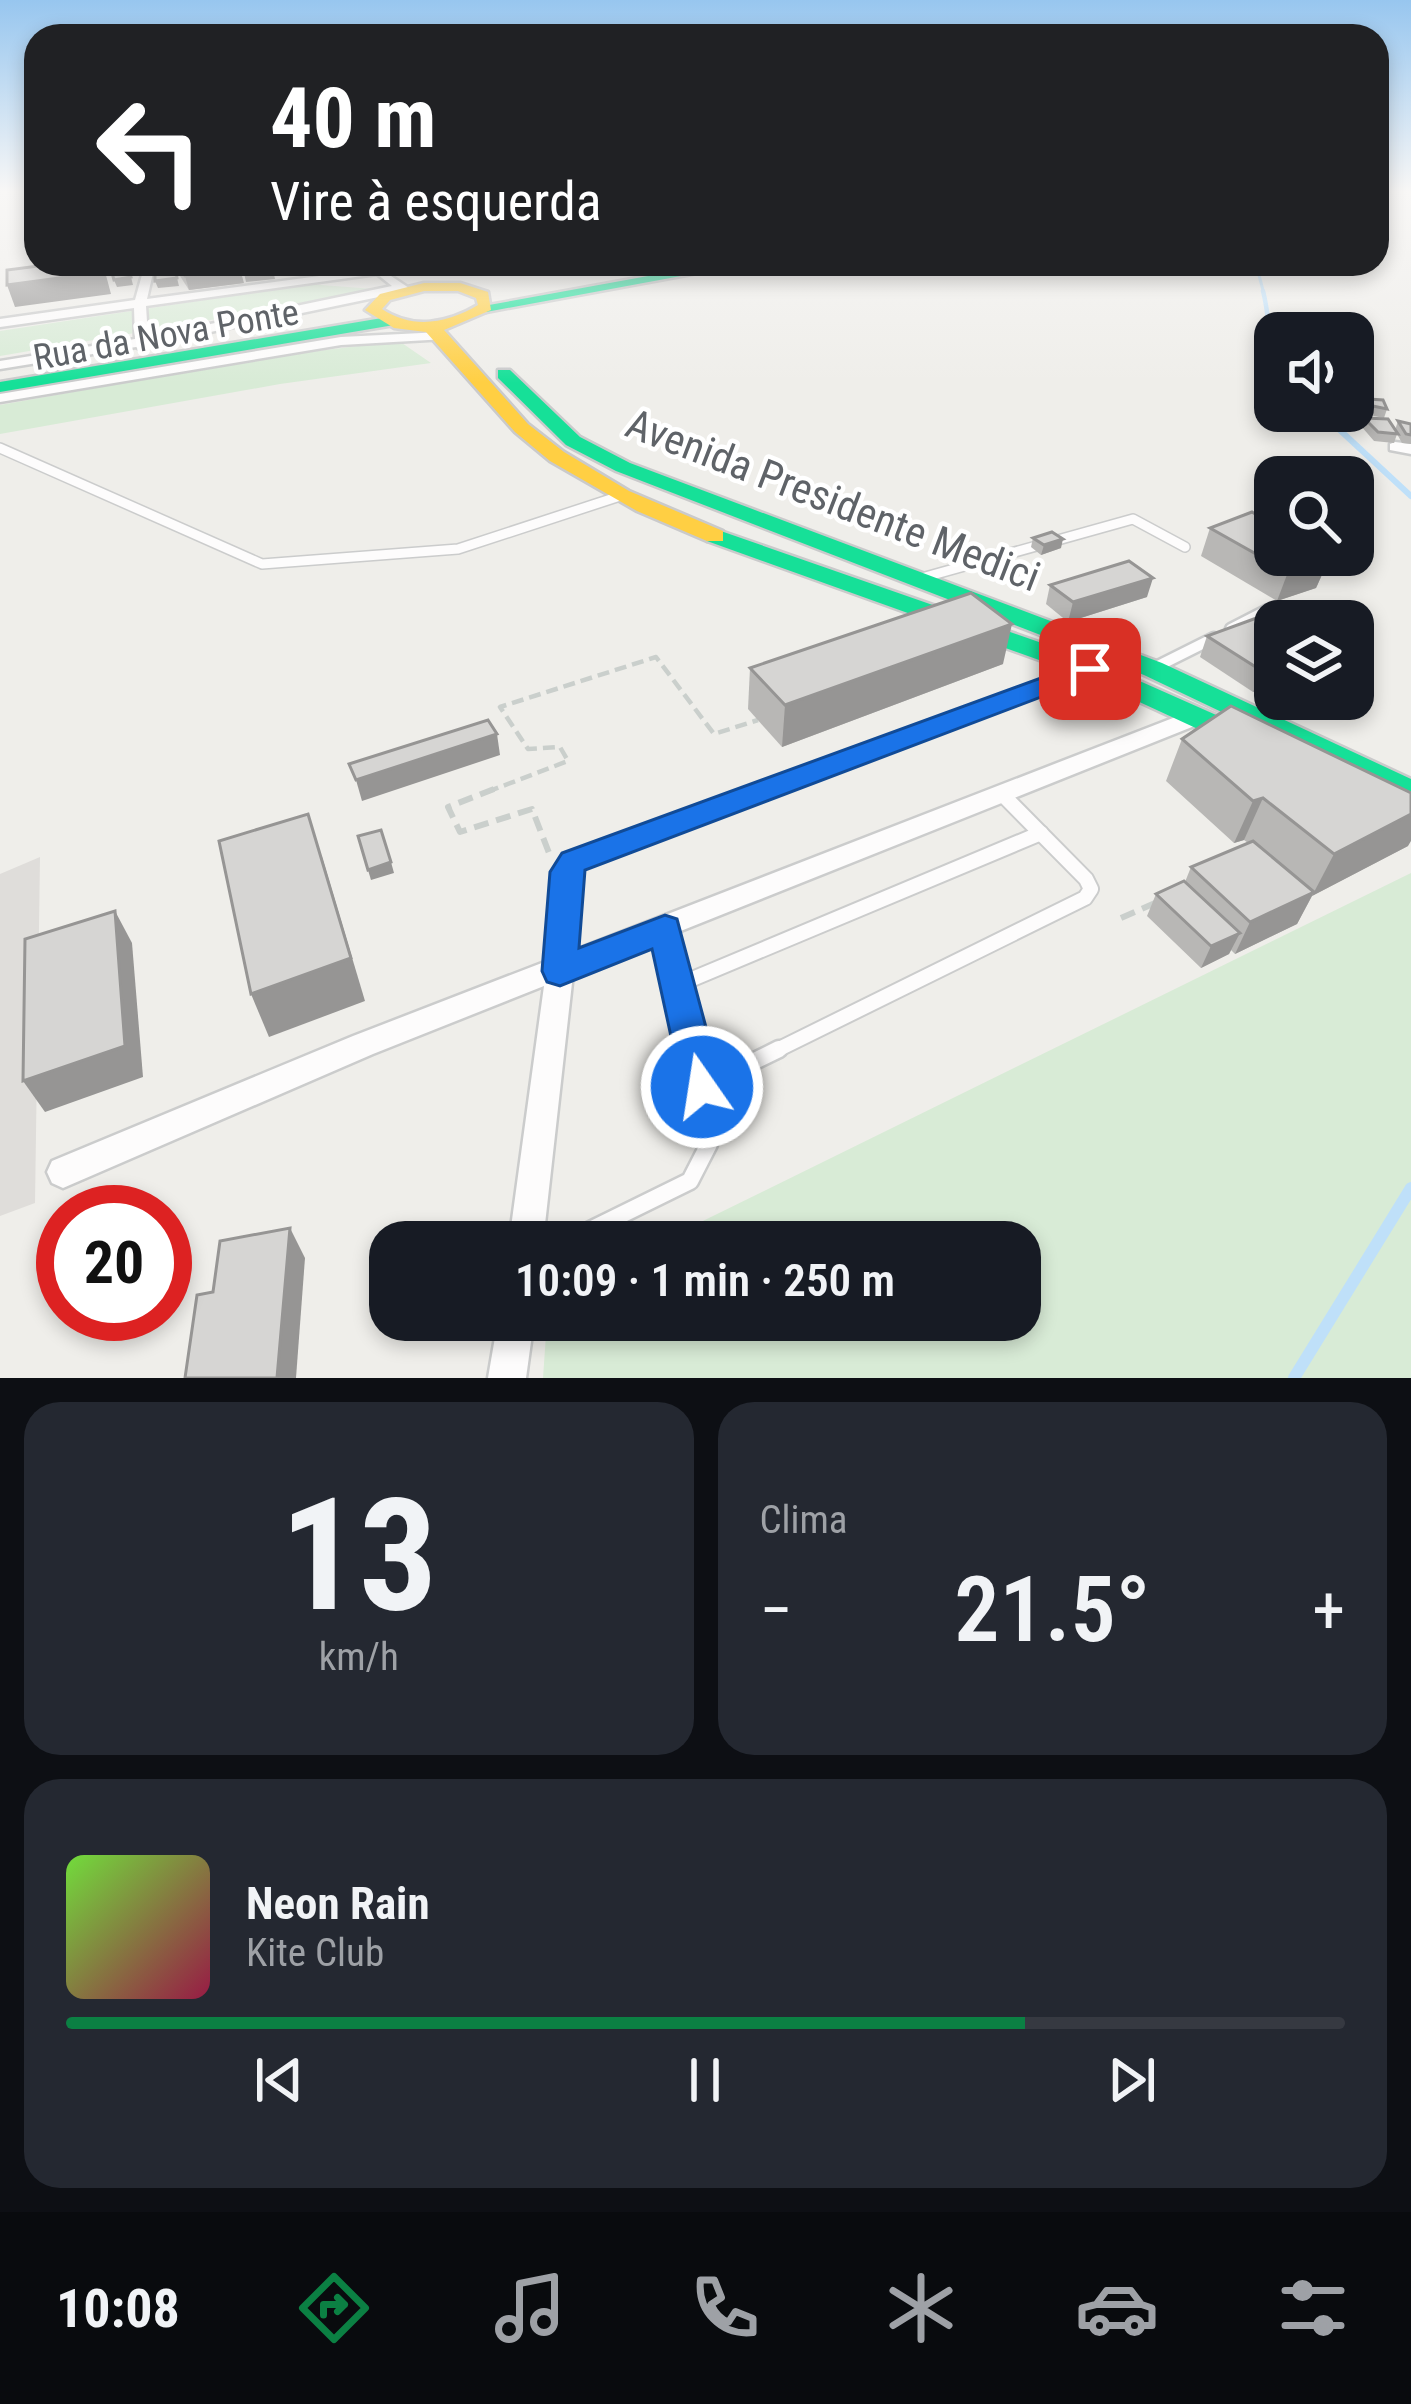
<!DOCTYPE html>
<html lang="pt">
<head>
<meta charset="utf-8">
<style>
	:root { --surface:#171b24; --page:#242831; --text:#f1f3f6; --muted:#9ea1a6; --line:#363941; --accent:#0b8043 }
	body { margin:0; font-family:"Roboto Condensed",sans-serif; background:var(--page); color:var(--text); height:100vh; display:flex; flex-direction:column; font-size:45px; white-space:nowrap }
	* { box-sizing:border-box; margin:0 }
	p { font-size:39px; color:var(--muted) }
	.icon { flex:none; width:66px; height:66px; fill:none; stroke:currentColor; stroke-width:2; stroke-linecap:round; stroke-linejoin:round }
	.map { position:relative; height:1378px; overflow:hidden }
	.details { display:flex; flex-direction:column; gap:24px; padding:24px; background:#0d0f14; flex:1 }
	.details>* { flex:none }
	.banner { position:absolute; left:24px; top:24px; width:1365px; height:252px; border-radius:36px; box-shadow:0 6px 18px #0003; background:#202124; color:#fff; overflow:hidden }
	.fabs { position:absolute; left:1254px; top:312px; display:grid; gap:24px }
	.fabs a { display:grid; place-items:center; width:120px; height:120px; border-radius:24px; background:var(--surface); box-shadow:0 6px 18px #0003; font-size:60px }
	.speed { position:absolute; left:36px; top:1185px; display:flex; gap:24px; font-size:60px; font-weight:700; text-align:center }
	.speed>* { display:grid; place-content:center; width:156px; height:156px; border-radius:50%; background:var(--surface); box-shadow:0 6px 18px #0003; line-height:1 }
	.speed .limit { border:18px solid #d22; background:#fff; color:#111 }
	.pin { position:absolute; display:grid; place-items:center; width:102px; height:102px; color:#fff; margin:-51px; border-radius:24px; box-shadow:0 6px 18px #0006 }
	.me { position:absolute; width:132px; margin:-66px; rotate:347deg; stroke-linejoin:round; filter:drop-shadow(0 0 9px #0008) }
	.turn { display:flex; align-items:center; gap:42px; height:252px; padding:0 48px; font-size:54px }
	.turn .icon { width:156px; height:156px; stroke-width:2.5 }
	.turn b { display:block; font-size:84px; line-height:102px }
	.big { font-size:90px; font-weight:600; line-height:1.1 }
	.details .widget { flex:1; display:flex; flex-direction:column; justify-content:center; gap:18px; min-width:0; padding:0 42px; border-radius:36px; background:var(--page) }
	.details .dial { align-items:center; gap:0 }
	.dial b { font-size:156px; line-height:1 }
	.song { display:flex; align-items:center; gap:36px }
	.cover { width:144px; height:144px; border-radius:18px; background:linear-gradient(135deg,hsl(100 70% 55%),hsl(340 70% 35%)) }
	.played { height:12px; border-radius:6px; background:linear-gradient(90deg,var(--accent) 75%,var(--line) 75%) }
	.keys { display:flex; justify-content:space-around; direction:ltr }
	.heat { display:flex; justify-content:space-between; align-items:center; font-size:66px; direction:ltr }
	.details .tiles { flex:1; display:grid; gap:24px; grid-template-columns:1fr 1fr }
	.widget:last-child { grid-column:span 2 }
	.trip { position:absolute; left:369px; top:1221px; width:672px; height:120px; border-radius:36px; background:var(--surface); box-shadow:0 6px 18px #0003; font-weight:600; line-height:120px; text-align:center }
	.menu { display:flex; height:192px; justify-content:space-around; align-items:center; background:#090b0e; color:var(--muted) }
	.menu .icon { width:84px; height:84px }
	.menu .on { color:var(--accent) }
	.menu b { font-size:54px; color:var(--text) }
	.map>svg:first-child { display:block }
	.industrial { fill:#dfddda }
	.green { fill:#d8ebd6 }
	.lines { fill:none; stroke-linecap:round; stroke-linejoin:round }
	.stream-far3 { stroke:#bfe0f9; stroke-width:3 }
	.stream-far2 { stroke:#bfe0f9; stroke-width:4.5 }
	.stream-far1 { stroke:#bfe0f9; stroke-width:6 }
	.stream { stroke:#bfe0f9; stroke-width:12 }
	.lane-far3-casing { stroke:#cbcccc; stroke-width:12 }
	.lane-far2-casing { stroke:#cbcccc; stroke-width:15 }
	.lane-far1-casing { stroke:#cbcccc; stroke-width:18 }
	.lane-casing { stroke:#cbcccc; stroke-width:21 }
	.street-casing { stroke:#cbcccc; stroke-width:5 }
	.fast-casing { stroke:#cacacb; stroke-width:5 }
	.slow-casing { stroke:#cacacb; stroke-width:5 }
	.path-far1 { stroke:#cacfcc; stroke-width:4.5; stroke-dasharray:12 6; stroke-linecap:butt }
	.path { stroke:#cacfcc; stroke-width:6; stroke-dasharray:15 8; stroke-linecap:butt }
	.lane-far3 { stroke:#fdfcfc; stroke-width:9 }
	.lane-far2 { stroke:#fdfcfc; stroke-width:10 }
	.lane-far1 { stroke:#fdfcfc; stroke-width:14 }
	.lane { stroke:#fdfcfc; stroke-width:16 }
	.street { fill:#fdfcfc; fill-rule:evenodd }
	.fast { fill:#16e098; fill-rule:evenodd }
	.slow { fill:#ffcf43; fill-rule:evenodd }
	.wall { fill:#b8b7b5 }
	.shaded-wall { fill:#969594 }
	.building { fill:#d6d5d3; stroke:#969594; stroke-width:3 }
	.route { fill:#1a73e8; stroke:#114b97; stroke-width:3 }
	.labels { text-anchor:middle; dominant-baseline:central; stroke-width:9; stroke-linejoin:round; paint-order:stroke }
	.far-street-label { font-size:36px; fill:#5f6368; stroke:#fff }
	.street-label { font-size:42px; fill:#5f6368; stroke:#fff }
</style>
</head>
<body>
<div class="map">
<svg width="1411" height="1378" viewBox="0 0 1411 1378">
	<rect width="100%" height="100%" fill="#efeeea"/>
	<!-- industrial -->
	<path class="industrial" d="M40 857 35 1203 0 1216V874Z"/>
	<!-- green -->
	<g class="green">
		<path d="M308 284 387 290 0 356V331Z"/>
		<path d="M399 341 431 363 280 384 0 434V405L268 357Z"/>
		<path d="M1411 873V1378H543L547 1320H1020V1242H660Z"/>
	</g>
	<g class="lines">
		<!-- stream-far3 -->
		<path class="stream-far3" d="M1256 264 1264 294"/>
		<!-- stream-far2 -->
		<g class="stream-far2">
			<path d="M1263 291C1270 317 1268 342 1275 366"/>
			<path d="M1319 411 1332 423"/>
		</g>
		<!-- stream-far1 -->
		<path class="stream-far1" d="M1329 420 1411 496"/>
		<!-- stream -->
		<path class="stream" d="M1294 1378 1411 1188"/>
		<!-- lane-far3 casing -->
		<g class="lane-far3-casing">
			<g id="lane-far3">
				<path d="M0 448 262 564 458 549 617 497"/>
				<path d="M918 579 1133 519 1185 547"/>
			</g>
		</g>
		<!-- lane-far2 casing -->
		<g class="lane-far2-casing">
			<g id="lane-far2">
				<path d="M1231 629 1268 610"/>
				<path d="M1156 667 1214 638"/>
			</g>
		</g>
		<!-- lane-far1 casing -->
		<g class="lane-far1-casing">
			<g id="lane-far1">
				<path d="M665 929 694 1052"/>
				<path d="M678 985 1041 833"/>
				<path d="M773 1052 1085 898 1091 889 1086 879 1002 794"/>
			</g>
		</g>
		<!-- lane casing -->
		<g class="lane-casing">
			<g id="lane">
				<path d="M702 1087 779 1049"/>
				<path d="M566 1242 690 1181 709 1144 693 1049"/>
			</g>
		</g>
		<!-- street casing -->
		<g class="street-casing">
			<g id="street">
				<path d="M145 264H155L147 299 379 268 412 290 148 345 142 351 136 347 0 369V361L135 339 134 308 0 327V319L135 300ZM377 274 392 286 148 337 146 306Z"/>
				<path d="M442 332 448 336 446 339 341 345 0 402V394L341 337Z"/>
				<path d="M1395 442 1411 444V454L1390 450V444Z"/>
				<path d="M1090 663 1097 665 1100 669 1097 673 582 869 575 950 1191 711H1207L1210 716 1207 721 573 974 543 1242H509L544 986 373 1054 63 1188 52 1183 47 1172 52 1161 353 1036 547 961 554 872 564 855Z"/>
				<path d="M498 1320H534L526 1378H488Z"/>
			</g>
		</g>
		<!-- fast casing -->
		<g class="fast-casing">
			<g id="fast">
				<path d="M714 264H746L486 312 478 307Z"/>
				<path d="M388 317 396 322 394 325 0 392V382Z"/>
				<path d="M498 370H510L580 437 630 463 1162 663 1411 779V802L1144 675 616 471 566 445 498 378Z"/>
				<path d="M715 529 1099 663 1259 734 1263 741 1249 751 1239 748 1081 675 707 541 704 536Z"/>
			</g>
		</g>
		<!-- slow casing -->
		<g class="slow-casing">
			<path id="slow" d="M424 283H460L488 292 491 310 444 330 528 424 564 452 629 491 723 531V541H707L637 511 550 461 515 432 426 332 394 328 365 310 380 294ZM424 291H458L476 298 478 305C448 323 413 330 382 309L390 300Z"/>
		</g>
		<!-- path-far1 -->
		<path class="path-far1" d="M487 792 568 761 560 747 528 749 500 707 656 657 714 734 758 720"/>
		<!-- path -->
		<g class="path">
			<path d="M494 789 448 807 460 832 532 809 549 853"/>
			<path d="M1121 918 1155 903"/>
		</g>
		<!-- lane-far3 -->
		<use href="#lane-far3" class="lane-far3"/>
		<!-- lane-far2 -->
		<use href="#lane-far2" class="lane-far2"/>
		<!-- lane-far1 -->
		<use href="#lane-far1" class="lane-far1"/>
		<!-- lane -->
		<use href="#lane" class="lane"/>
		<!-- street -->
		<use href="#street" class="street"/>
		<!-- fast -->
		<use href="#fast" class="fast"/>
		<!-- slow -->
		<use href="#slow" class="slow"/>
	</g>
	<!-- wall -->
	<g class="wall">
		<path d="M177 264 244 283 189 290 180 276Z"/>
		<path d="M1368 399 1387 409 1384 418 1364 414Z"/>
		<path d="M1364 418 1395 430 1398 421 1411 424V444L1402 443 1397 434 1394 443 1374 441 1361 426Z"/>
		<path d="M1210 528 1329 559 1316 588 1277 601 1201 556Z"/>
		<path d="M1033 538 1061 548 1041 555 1031 547Z"/>
		<path d="M1050 585 1147 597 1068 622 1046 604Z"/>
		<path d="M1275 624V680L1253 692 1200 657 1207 636Z"/>
		<path d="M1003 664 782 747 748 709 750 668Z"/>
		<path d="M1182 739 1408 846 1312 896 1297 924 1235 954 1231 950 1229 954 1201 968 1147 916 1156 894 1185 882 1191 867 1248 843 1244 840 1234 843 1166 781Z"/>
	</g>
	<!-- shaded-wall -->
	<g class="shaded-wall">
		<path d="M103 264 111 294 15 307 7 285Z"/>
		<path d="M312 264H347L348 268 314 272Z"/>
		<path d="M272 265 275 279 246 282 243 268Z"/>
		<path d="M240 269 244 283 189 290 185 276Z"/>
		<path d="M131 277 133 285 117 287 114 280Z"/>
		<path d="M177 278 179 286 158 288 155 281Z"/>
		<path d="M1063 539 1061 548 1041 555 1044 545Z"/>
		<path d="M1329 559 1316 588 1277 601 1288 572Z"/>
		<path d="M1153 578 1147 597 1068 622 1073 602Z"/>
		<path d="M1012 624 1003 664 782 747 785 705Z"/>
		<path d="M1275 664V680L1253 692 1262 671Z"/>
		<path d="M497 734 500 755 362 801 356 780Z"/>
		<path d="M1263 798 1244 840 1234 843 1253 801Z"/>
		<path d="M1411 814V841L1408 846 1312 896 1334 854Z"/>
		<path d="M322 857 365 1001 269 1037 251 994Z"/>
		<path d="M391 862 394 873 371 880 368 870Z"/>
		<path d="M1314 892 1297 924 1235 954 1250 922Z"/>
		<path d="M115 911 132 943 143 1077 45 1112 23 1081Z"/>
		<path d="M1240 933 1229 954 1201 968 1211 946Z"/>
		<path d="M290 1228 305 1258 296 1378H277Z"/>
	</g>
	<!-- building -->
	<g class="building">
		<path d="M54 264H102L104 272 7 285V270Z"/>
		<path d="M177 264H239L240 269 185 276Z"/>
		<path d="M242 264H272V265L243 268Z"/>
		<path d="M129 270 131 277 114 280 112 273Z"/>
		<path d="M176 271 177 278 155 281V273Z"/>
		<path d="M1368 399 1383 400 1387 409 1368 405Z"/>
		<path d="M1364 418 1388 419 1398 434 1378 432Z"/>
		<path d="M1398 421 1411 424V435L1406 434Z"/>
		<path d="M1252 512 1275 526V555H1322L1329 559 1288 572 1210 528Z"/>
		<path d="M1052 532 1063 539 1044 545 1033 538Z"/>
		<path d="M1129 561 1153 578 1073 602 1050 585Z"/>
		<path d="M971 593 1012 624 785 705 750 668Z"/>
		<path d="M1262 616 1275 624V664L1262 671 1207 636Z"/>
		<path d="M1231 706 1411 793V814L1334 854 1263 798 1253 801 1182 739Z"/>
		<path d="M488 720 497 734 356 780 349 764Z"/>
		<path d="M308 814 351 958 251 994 219 841Z"/>
		<path d="M381 830 391 862 368 870 358 836Z"/>
		<path d="M1253 841 1314 892 1250 922 1191 867Z"/>
		<path d="M1184 881 1240 933 1211 946 1156 894Z"/>
		<path d="M115 911 125 1046 23 1081 25 939Z"/>
		<path d="M290 1228 277 1378H185L197 1295 213 1292 220 1241Z"/>
	</g>
	<!-- sky -->
	<linearGradient id="sky" x2="0" y2="1"><stop stop-color="#97c6ef"/><stop offset="0.5" stop-color="#f8f7f6"/><stop offset="1" stop-color="#f8f7f6" stop-opacity="0"/></linearGradient>
	<rect width="1411" height="383" fill="url(#sky)"/>
	<!-- route -->
	<path class="route" d="M1090 660 1099 663 1103 669 1099 675 585 870 579 948 665 915 677 919 722 1087 716 1100 702 1105 688 1100 682 1087 652 949 560 986 547 982 542 971 550 872 562 853Z"/>
	<g class="labels">
		<!-- far-street labels -->
		<g class="far-street-label">
			<text transform="translate(166 335) rotate(-10)">Rua da Nova Ponte</text>
		</g>
		<!-- street labels -->
		<g class="street-label">
			<text transform="translate(833 500) rotate(21)">Avenida Presidente Medici</text>
		</g>
	</g>
</svg>
<div class="fabs">
<a><svg class="icon" aria-label="sound" viewBox="0 0 24 24"><path d="M4 9h4l5-4v14l-5-4H4zM17 9q2 3 0 6"/></svg></a>
<a><svg class="icon" aria-label="search" viewBox="0 0 24 24"><circle cx="10" cy="10" r="6"/><path d="M15 15l6 6"/></svg></a>
<a><svg class="icon" aria-label="layers" viewBox="0 0 24 24"><path d="M12 4l9 5-9 5-9-5zM3 14l9 5 9-5"/></svg></a>
</div>
<div class="speed"><div class="limit">20</div></div>
<div class="pin" style="left:1090px;top:669px;background:#d93025"><svg class="icon" aria-label="arrive" viewBox="0 0 24 24"><path d="M6 21V4h12l-3 4 3 4H6"/></svg></div>
<svg class="me" style="left:702px;top:1087px" viewBox="-20 -20 40 40"><circle r="17" fill="#1a73e8" stroke="#fff" stroke-width="3"/><path d="M0-11L8 9 0 5-8 9z" fill="#fff"/></svg>
<div class="trip">10:09 · 1 min · 250 m</div>
<div class="banner">
<div class="turn"><svg class="icon" aria-label="left" viewBox="0 0 24 24"><path d="M17 20v-9H6M10 6l-5 5 5 5"/></svg><div><b>40 m</b>Vire à esquerda</div></div>
</div>
</div>
<section class="details">
<div class="tiles">
<div class="widget dial"><b>13</b><p>km/h</p></div>
<div class="widget"><p>Clima</p>
<div class="heat"><a>−</a><b class="big">21.5°</b><a>+</a></div>
</div>
<div class="widget">
<div class="song"><i class="cover"></i><div><b>Neon Rain</b><p>Kite Club</p></div></div>
<div class="played"></div>
<div class="keys"><svg class="icon" aria-label="previous" viewBox="0 0 24 24"><path d="M18 5L8 12l10 7zM5 5v14"/></svg><svg class="icon" aria-label="pause" viewBox="0 0 24 24"><path d="M8 5v14M16 5v14"/></svg><svg class="icon" aria-label="next" viewBox="0 0 24 24"><path d="M6 5l10 7-10 7zM19 5v14"/></svg></div>
</div>
</div>
</section>
<nav class="menu">
<b>10:08</b>
<svg class="icon on" aria-label="directions" viewBox="0 0 24 24"><path d="M12 3l9 9-9 9-9-9zM9 14v-3h6M13 9l2 2-2 2"/></svg>
<svg class="icon" aria-label="music" viewBox="0 0 24 24"><path d="M9 18V5l10-2v13"/><circle cx="6" cy="18" r="3"/><circle cx="16" cy="16" r="3"/></svg>
<svg class="icon" aria-label="phone" viewBox="0 0 24 24"><path d="M5 4h4l2 5-3 2q2 4 5 5l2-3 5 2v4C11 20 4 13 5 4z"/></svg>
<svg class="icon" aria-label="climate" viewBox="0 0 24 24"><path d="M12 3v18M4 7l16 10M4 17L20 7"/></svg>
<svg class="icon" aria-label="car" viewBox="0 0 24 24"><path d="M5 17H2v-5l4-1 3-4h7l3 4 3 1v5h-3M9 17h6M6 11h13"/><circle cx="7" cy="17" r="2"/><circle cx="17" cy="17" r="2"/></svg>
<svg class="icon" aria-label="filters" viewBox="0 0 24 24"><path d="M4 7h16M4 17h16"/><circle cx="9" cy="7" r="2"/><circle cx="15" cy="17" r="2"/></svg>
</nav>
</body>
</html>
